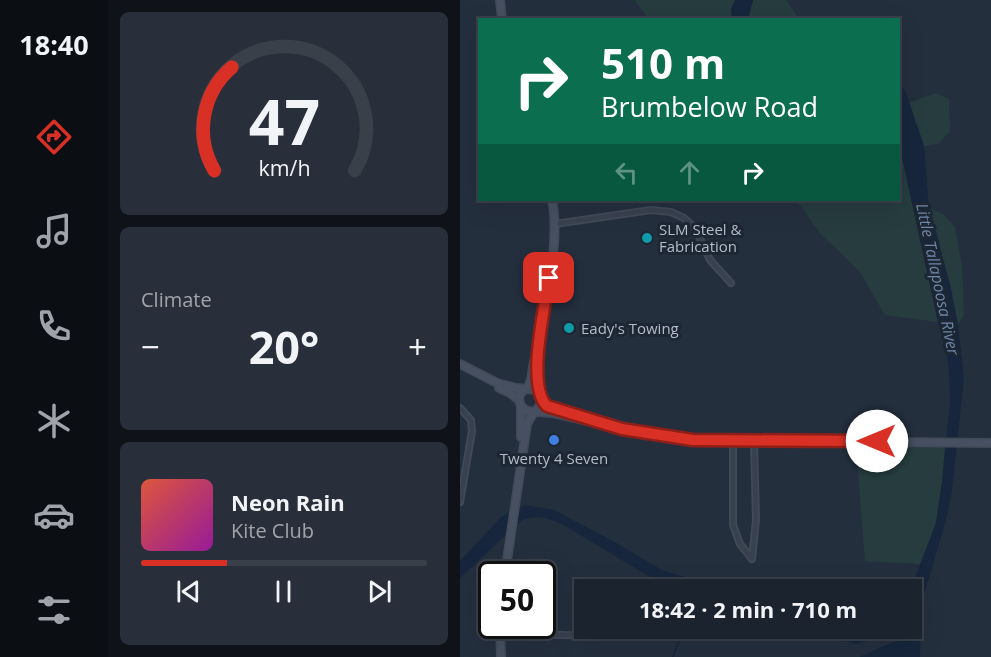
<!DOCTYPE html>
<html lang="en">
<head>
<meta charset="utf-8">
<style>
	:root { --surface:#1b232e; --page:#282f3a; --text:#f1f3f6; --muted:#a0a4aa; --line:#39404a; --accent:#d93025 }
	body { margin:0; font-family:"Open Sans",sans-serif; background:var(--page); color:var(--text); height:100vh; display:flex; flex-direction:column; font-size:22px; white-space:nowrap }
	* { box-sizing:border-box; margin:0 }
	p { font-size:20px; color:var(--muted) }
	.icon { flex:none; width:33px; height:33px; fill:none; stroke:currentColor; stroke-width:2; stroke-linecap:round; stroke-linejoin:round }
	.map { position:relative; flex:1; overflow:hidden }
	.details { display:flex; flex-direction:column; gap:12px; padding:12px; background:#0f1319; width:352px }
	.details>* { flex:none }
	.top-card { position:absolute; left:18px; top:18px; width:422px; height:183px; border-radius:0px; box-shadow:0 6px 24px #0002,0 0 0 2px var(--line); background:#0b6e4f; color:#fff; overflow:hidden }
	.speed { position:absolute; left:18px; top:561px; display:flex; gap:12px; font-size:30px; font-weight:700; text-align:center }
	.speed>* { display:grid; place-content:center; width:78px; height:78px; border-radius:50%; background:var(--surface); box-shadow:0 6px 24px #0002,0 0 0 2px var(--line); line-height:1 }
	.speed .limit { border:3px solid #111; border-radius:9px; background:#fff; color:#111 }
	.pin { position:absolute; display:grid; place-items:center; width:51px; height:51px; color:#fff; margin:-26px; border-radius:12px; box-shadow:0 3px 9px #0006 }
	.me { position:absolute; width:66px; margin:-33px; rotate:270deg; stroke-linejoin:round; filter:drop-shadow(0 0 4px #0008) }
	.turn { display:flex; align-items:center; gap:21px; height:126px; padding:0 24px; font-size:27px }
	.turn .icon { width:78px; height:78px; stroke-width:2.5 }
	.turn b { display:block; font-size:42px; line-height:51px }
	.lanes { display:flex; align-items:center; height:57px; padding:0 24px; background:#0003; justify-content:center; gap:30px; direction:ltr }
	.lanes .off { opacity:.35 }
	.big { font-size:45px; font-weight:700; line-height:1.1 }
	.details .tile { flex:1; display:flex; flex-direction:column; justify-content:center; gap:9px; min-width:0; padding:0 21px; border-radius:9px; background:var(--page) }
	.details .dial { align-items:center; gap:0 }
	.dial svg { height:156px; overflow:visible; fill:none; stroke:var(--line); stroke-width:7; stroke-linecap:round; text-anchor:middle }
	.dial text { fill:var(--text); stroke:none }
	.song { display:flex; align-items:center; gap:18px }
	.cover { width:72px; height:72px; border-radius:9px; background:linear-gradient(135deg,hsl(10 70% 55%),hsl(300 70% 35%)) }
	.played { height:6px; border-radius:3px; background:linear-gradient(90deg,var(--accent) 30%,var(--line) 30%) }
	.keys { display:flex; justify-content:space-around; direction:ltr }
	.heat { display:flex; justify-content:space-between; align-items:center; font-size:33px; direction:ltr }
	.trip { position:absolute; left:114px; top:579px; width:348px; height:60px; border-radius:0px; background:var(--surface); box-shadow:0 6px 24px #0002,0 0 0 2px var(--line); font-weight:700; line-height:60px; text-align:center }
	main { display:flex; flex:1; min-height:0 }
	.menu { display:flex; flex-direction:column; width:108px; justify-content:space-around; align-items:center; background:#0b0e12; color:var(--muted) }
	.menu .icon { width:42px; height:42px }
	.menu .current { color:var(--accent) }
	.menu b { font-size:27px; color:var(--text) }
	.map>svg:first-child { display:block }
	.green { fill:#263c3f }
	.water { fill:#17263c }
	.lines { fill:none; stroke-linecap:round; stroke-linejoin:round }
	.stream { stroke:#17263c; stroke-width:1.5 }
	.street-casing { stroke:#414a57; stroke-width:8 }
	.secondary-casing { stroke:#414a57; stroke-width:10 }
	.street { stroke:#38414e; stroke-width:4.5 }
	.secondary { stroke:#465061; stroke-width:7 }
	.route-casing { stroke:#8d1f18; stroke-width:15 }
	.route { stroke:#d93025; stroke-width:10 }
	.culture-dot { fill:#0f9aa8; stroke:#1d2633; stroke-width:2 }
	.shop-dot { fill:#3f7fe0; stroke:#1d2633; stroke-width:2 }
	.labels { text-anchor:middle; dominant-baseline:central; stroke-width:6; stroke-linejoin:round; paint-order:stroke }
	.poi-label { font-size:15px; fill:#b4bcc9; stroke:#1d2633; text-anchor:start }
	.water-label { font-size:16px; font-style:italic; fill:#6d86a8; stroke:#1d2633 }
</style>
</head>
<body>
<main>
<nav class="menu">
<b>18:40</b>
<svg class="icon current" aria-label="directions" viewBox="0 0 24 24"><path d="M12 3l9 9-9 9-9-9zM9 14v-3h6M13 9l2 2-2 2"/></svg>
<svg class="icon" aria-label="music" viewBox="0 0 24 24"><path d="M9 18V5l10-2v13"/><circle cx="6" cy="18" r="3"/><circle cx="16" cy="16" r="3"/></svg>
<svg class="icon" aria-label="phone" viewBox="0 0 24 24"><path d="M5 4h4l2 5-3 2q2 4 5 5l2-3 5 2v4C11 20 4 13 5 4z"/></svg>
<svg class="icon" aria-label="climate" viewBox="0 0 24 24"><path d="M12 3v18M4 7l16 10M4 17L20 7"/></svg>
<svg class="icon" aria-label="car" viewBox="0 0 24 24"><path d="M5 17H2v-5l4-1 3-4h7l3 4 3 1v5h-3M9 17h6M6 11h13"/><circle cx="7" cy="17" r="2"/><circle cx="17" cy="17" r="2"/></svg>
<svg class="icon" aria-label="filters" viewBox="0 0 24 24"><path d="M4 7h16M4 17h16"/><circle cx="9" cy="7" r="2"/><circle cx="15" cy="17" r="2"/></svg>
</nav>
<section class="details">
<div class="tile dial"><svg viewBox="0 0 100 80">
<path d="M14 69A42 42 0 1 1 86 69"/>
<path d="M14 69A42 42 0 0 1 23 16" stroke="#d93025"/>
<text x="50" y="56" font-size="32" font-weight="700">47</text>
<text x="50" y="72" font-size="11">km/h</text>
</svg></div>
<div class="tile"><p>Climate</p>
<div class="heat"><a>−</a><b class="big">20°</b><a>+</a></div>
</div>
<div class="tile">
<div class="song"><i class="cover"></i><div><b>Neon Rain</b><p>Kite Club</p></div></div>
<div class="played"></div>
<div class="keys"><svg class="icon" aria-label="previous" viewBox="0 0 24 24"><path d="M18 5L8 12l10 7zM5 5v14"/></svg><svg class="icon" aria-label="pause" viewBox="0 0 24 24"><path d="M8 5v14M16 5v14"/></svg><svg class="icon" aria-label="next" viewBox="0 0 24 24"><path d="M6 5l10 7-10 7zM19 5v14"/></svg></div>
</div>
</section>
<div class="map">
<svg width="531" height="657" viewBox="0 0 531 657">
	<rect width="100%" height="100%" fill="#242f3e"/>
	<!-- green -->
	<g class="green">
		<path d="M174 0H275L271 9 272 20 189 19Z"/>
		<path d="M293 0H326L339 19 288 20Z"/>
		<path d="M475 93 489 99 490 131 478 144 464 146 449 103Z"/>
		<path d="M438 139 478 322 425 315 400 272 360 233 336 200H438Z"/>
		<path d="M469 208 483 214 495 227 502 267 504 315 498 325 478 236Z"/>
		<path d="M396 445 485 446 482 482 476 523 460 564 405 561Z"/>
	</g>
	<!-- water -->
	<g class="water">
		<path d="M275 0H293L288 19H272L271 9Z"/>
		<path d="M438 85 445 90 464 146 469 208 491 288 498 325 504 378 492 491 486 520 466 588 452 618 451 589 476 523 482 482 490 401 489 370 485 339 478 322 438 139Z"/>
		<path d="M65 505 94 510 153 541 200 569 259 589H210L107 527C91 519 78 513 61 521L0 578V561L42 516Z"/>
		<path d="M461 627 460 657H399L448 636Z"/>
		<path d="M325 629H444L441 632 396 644 366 635Z"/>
	</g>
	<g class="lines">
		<!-- stream -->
		<g class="stream">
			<path d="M452 616 454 632"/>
			<path d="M213 657 224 628"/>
		</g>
		<!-- street casing -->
		<g class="street-casing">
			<g id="street">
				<path d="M95 224 191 210 211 212 224 218 235 228 250 260 271 283"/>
				<path d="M0 408 11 420 12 431 0 502"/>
				<path d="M273 440V525L280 544 292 559"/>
				<path d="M292 559 296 520 294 441"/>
				<path d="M40 633 133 636"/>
			</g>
		</g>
		<!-- secondary casing -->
		<g class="secondary-casing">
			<g id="secondary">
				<path d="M40 0 42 20"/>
				<path d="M77 354 79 393"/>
				<path d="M0 364 37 383 56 388 76 390 79 394 81 404 75 412"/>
				<path d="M39 388 50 393 59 400"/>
				<path d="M67 388C75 378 70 366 77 354 84 311 101 241 92 200"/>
				<path d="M65 389 60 394 59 400 61 406 67 411 92 413 162 429 233 440 531 443"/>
				<path d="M81 399 91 408 130 419"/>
				<path d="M61 406V437"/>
				<path d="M45 574 67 424 74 412"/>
				<path d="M40 626 41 657"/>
			</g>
		</g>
		<!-- street -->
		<use href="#street" class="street"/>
		<!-- secondary -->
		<use href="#secondary" class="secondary"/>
	</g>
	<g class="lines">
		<!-- route casing -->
		<g class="route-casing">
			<path id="route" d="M89 278C85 306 66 386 87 406L162 429 233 440 417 441"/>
		</g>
		<!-- route -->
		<use href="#route" class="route"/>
	</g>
	<!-- markers -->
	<g class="culture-dot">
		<circle cx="187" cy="238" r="6"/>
		<circle cx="109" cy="328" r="6"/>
	</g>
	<circle class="shop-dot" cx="94" cy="440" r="6"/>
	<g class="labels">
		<!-- poi labels -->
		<g class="poi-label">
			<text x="199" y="229">SLM Steel &amp;<tspan x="199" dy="17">Fabrication</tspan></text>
			<text x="121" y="328">Eady's Towing</text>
			<text x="94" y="458" text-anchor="middle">Twenty 4 Seven</text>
		</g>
		<!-- water labels -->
		<g class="water-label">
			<text transform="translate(478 279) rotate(78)">Little Tallapoosa River</text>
		</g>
	</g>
</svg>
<div class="speed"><div class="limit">50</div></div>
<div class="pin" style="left:89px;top:278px;background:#d93025"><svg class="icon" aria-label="arrive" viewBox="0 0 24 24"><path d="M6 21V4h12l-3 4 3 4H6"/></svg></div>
<svg class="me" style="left:417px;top:441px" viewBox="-20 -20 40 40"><circle r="19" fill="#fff"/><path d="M0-13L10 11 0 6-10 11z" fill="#d93025"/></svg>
<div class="trip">18:42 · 2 min · 710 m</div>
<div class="top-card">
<div class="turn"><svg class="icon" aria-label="right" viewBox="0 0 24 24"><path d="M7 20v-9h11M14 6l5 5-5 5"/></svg><div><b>510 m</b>Brumbelow Road</div></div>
<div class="lanes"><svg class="icon off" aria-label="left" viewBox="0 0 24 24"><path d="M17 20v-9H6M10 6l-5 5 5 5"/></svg><svg class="icon off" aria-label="ahead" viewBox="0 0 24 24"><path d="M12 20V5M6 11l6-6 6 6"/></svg><svg class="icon" aria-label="right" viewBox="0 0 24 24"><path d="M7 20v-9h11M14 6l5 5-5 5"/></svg></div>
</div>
</div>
</main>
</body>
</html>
